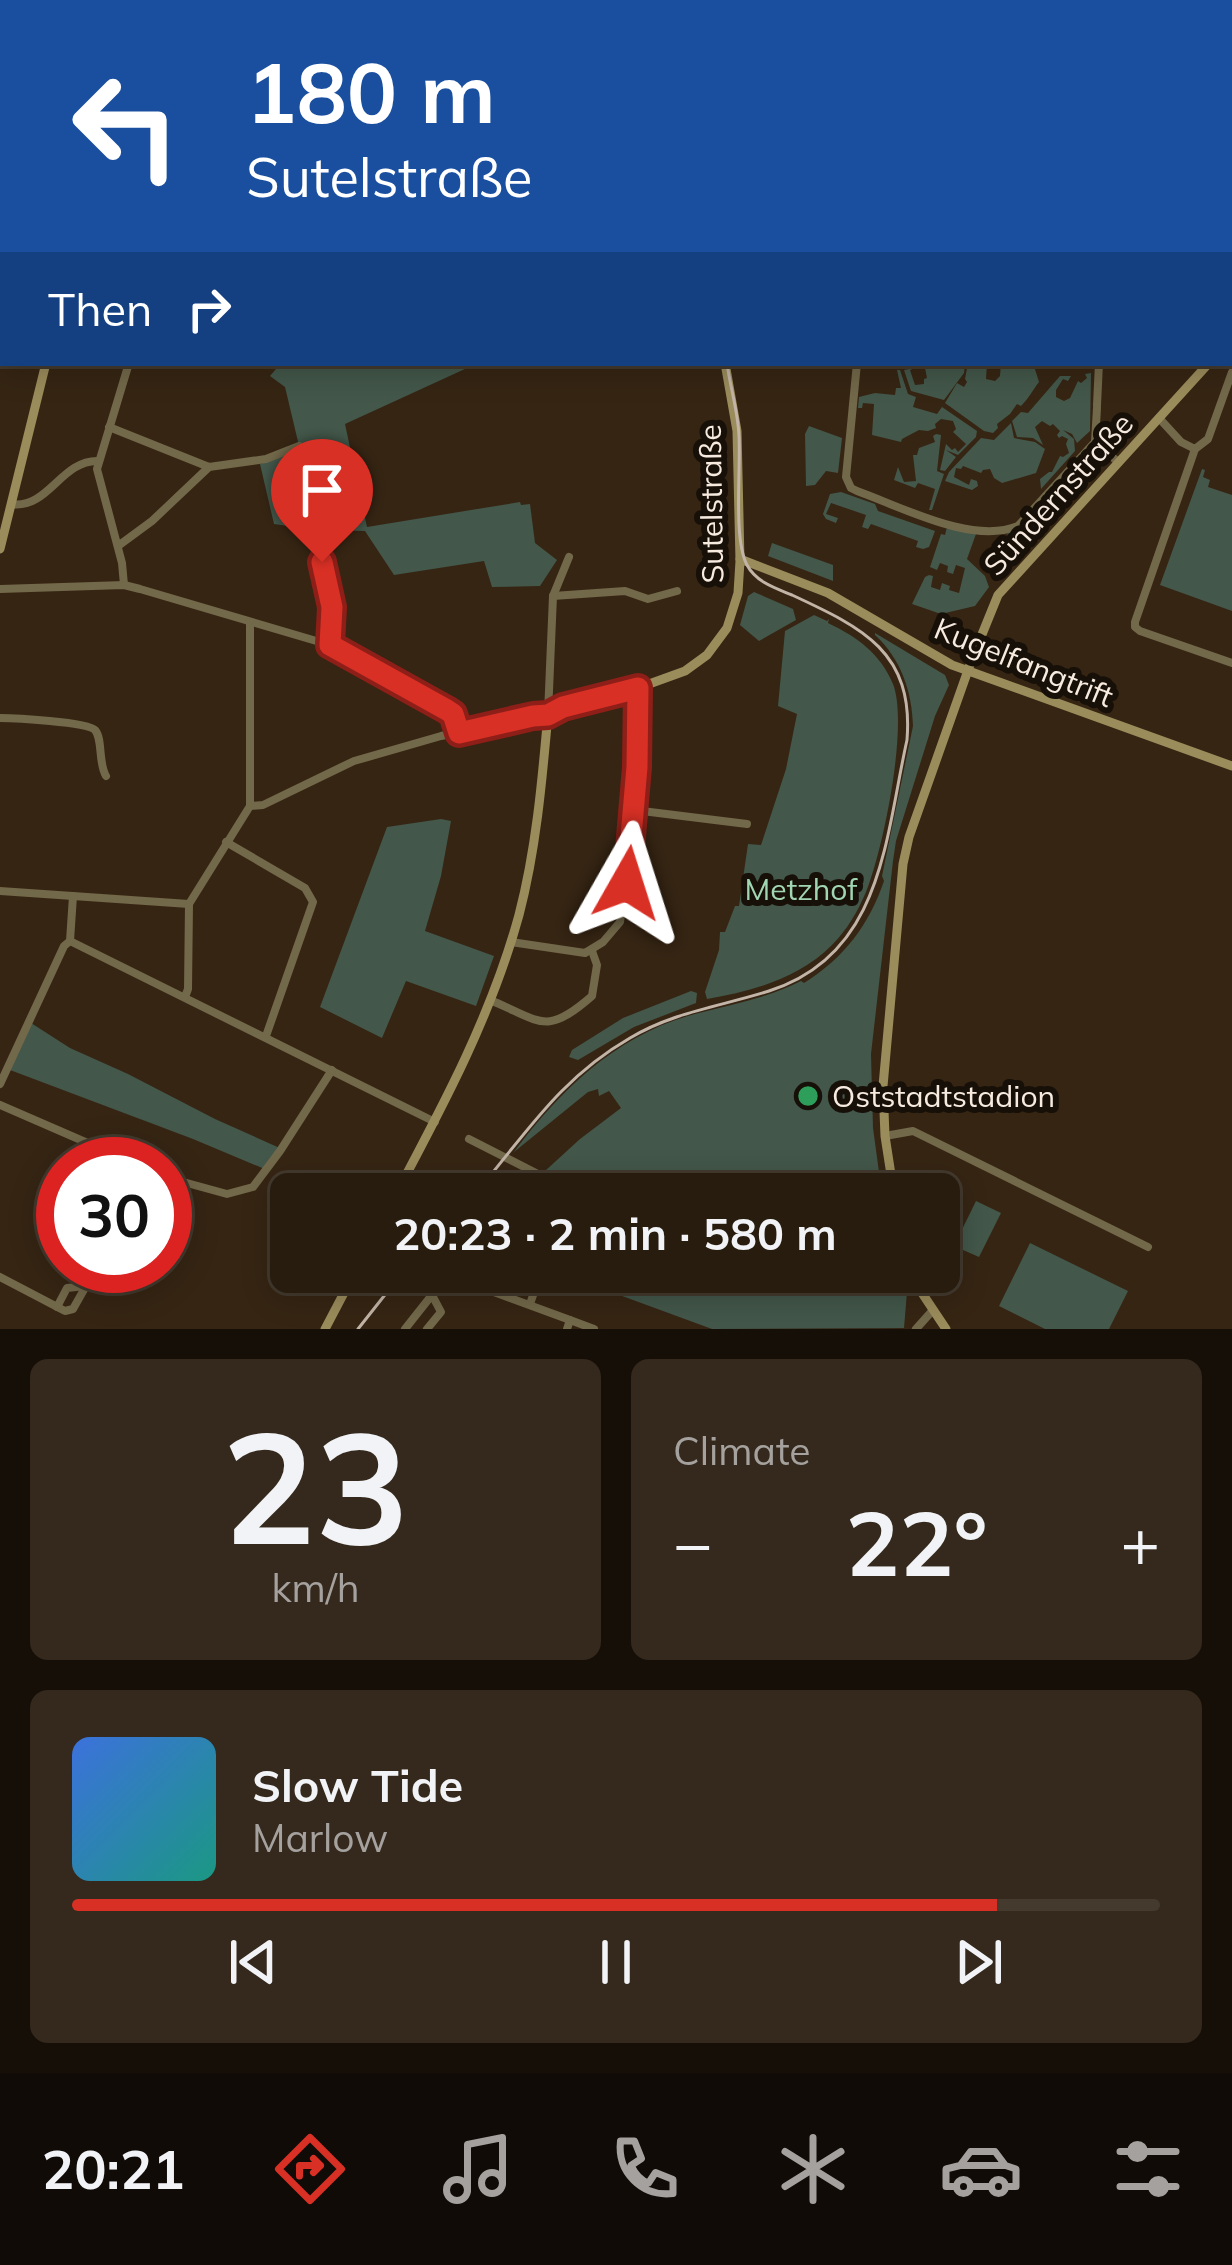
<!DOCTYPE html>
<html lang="en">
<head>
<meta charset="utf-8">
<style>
	:root { --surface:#281c0e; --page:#34291c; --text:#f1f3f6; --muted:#a5a19e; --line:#443a2e; --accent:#d93025 }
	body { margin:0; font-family:Mulish,sans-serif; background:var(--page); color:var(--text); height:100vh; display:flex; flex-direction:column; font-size:45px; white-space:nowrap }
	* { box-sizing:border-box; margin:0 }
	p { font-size:39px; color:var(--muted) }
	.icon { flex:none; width:66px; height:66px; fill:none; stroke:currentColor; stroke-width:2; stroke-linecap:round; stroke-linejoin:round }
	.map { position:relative; height:1329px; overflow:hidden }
	.details { display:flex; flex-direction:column; gap:30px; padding:30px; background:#160f08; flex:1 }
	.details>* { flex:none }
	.hud { position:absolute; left:0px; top:0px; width:1233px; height:366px; box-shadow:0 6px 30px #0003,0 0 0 3px var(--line); background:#1a4fa0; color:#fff; overflow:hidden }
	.speed { position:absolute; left:36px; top:1137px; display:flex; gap:24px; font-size:60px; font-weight:700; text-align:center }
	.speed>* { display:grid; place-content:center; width:156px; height:156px; border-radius:50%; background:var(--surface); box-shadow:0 6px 30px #0003,0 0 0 3px var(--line); line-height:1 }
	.speed .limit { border:18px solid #d22; background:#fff; color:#111 }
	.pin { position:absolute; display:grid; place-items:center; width:102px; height:102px; color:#fff; margin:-123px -51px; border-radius:50% 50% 50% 0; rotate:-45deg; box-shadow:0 0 12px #0007 }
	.pin .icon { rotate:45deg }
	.me { position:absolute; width:132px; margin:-66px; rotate:6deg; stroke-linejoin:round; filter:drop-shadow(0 0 9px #0008) }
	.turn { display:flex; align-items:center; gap:42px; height:252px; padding:0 48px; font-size:54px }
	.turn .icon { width:156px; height:156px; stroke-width:2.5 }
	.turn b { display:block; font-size:84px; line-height:102px }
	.then { display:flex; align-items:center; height:114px; padding:0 48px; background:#0003; gap:24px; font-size:45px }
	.big { font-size:90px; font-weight:700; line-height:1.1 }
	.details .tile { flex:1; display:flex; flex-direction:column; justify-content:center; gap:18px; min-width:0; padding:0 42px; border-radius:18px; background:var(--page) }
	.details .dial { align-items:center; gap:0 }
	.dial b { font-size:156px; line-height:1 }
	.song { display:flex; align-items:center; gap:36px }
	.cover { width:144px; height:144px; border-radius:18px; background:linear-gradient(135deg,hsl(220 70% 55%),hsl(170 70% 35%)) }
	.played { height:12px; border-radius:6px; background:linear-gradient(90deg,var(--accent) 85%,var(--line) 85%) }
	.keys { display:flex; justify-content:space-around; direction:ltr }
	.heat { display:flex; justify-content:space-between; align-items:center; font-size:66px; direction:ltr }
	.details .tiles { flex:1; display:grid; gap:30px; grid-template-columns:1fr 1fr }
	.tile:last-child { grid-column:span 2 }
	.trip { position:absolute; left:270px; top:1173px; width:690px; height:120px; border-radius:18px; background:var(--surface); box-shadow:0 6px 30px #0003,0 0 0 3px var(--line); font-weight:700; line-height:120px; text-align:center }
	.tab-bar { display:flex; height:192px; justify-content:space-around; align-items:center; background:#100b06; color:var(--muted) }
	.tab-bar .icon { width:84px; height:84px }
	.tab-bar .on { color:var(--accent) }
	.tab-bar b { font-size:54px; color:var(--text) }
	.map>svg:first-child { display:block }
	.green { fill:#43574a }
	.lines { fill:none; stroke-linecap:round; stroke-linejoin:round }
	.street { stroke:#72684a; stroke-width:8 }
	.secondary { stroke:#9b8c5b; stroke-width:9 }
	.tram { stroke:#c2b4a7; stroke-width:3 }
	.route-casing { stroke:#8d1f18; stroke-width:30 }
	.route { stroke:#d93025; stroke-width:21 }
	.leisure-dot { fill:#2e9e5b; stroke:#171008; stroke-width:4.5 }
	.labels { text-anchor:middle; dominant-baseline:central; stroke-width:12; stroke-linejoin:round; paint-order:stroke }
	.street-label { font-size:30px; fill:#f7ebe0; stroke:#171008 }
	.park-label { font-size:30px; fill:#a1d6b3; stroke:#171008 }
	.poi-label { font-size:30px; fill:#f7ebe0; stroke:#171008; text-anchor:start }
</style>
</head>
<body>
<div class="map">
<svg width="1232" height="1329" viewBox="0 0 1232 1329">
	<rect width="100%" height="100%" fill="#362513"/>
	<!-- green -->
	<g class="green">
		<path d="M281 363H478L345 424 367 527 520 502 521 505 530 504 535 543 557 560 540 586 492 587 484 561 394 575 365 531 316 530 274 524 260 464 300 450 285 387 270 376Z"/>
		<path d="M924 363H965L964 373 944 400 911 391 904 370 915 368 910 370 915 385 924 384V379L927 378Z"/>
		<path d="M968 363H987L986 379 995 381 1000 376 1001 363H1033L1039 382C1032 391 1029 398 1021 406L1017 404 1010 414 997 424 998 428 993 433 984 431 945 403 957 383 964 387 967 382 965 379Z"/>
		<path d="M897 370H900L908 394 916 397 913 407 937 414 942 407 977 431 976 437 958 455 946 450 956 457 945 471 940 470 946 444 952 450 955 448 958 452 966 444 953 432 956 429 953 421 941 419 935 424 936 428 928 431 919 430 902 439 901 442 872 435 874 404 863 403 862 408H858L859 397 875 393 895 395 896 388H901Z"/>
		<path d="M1091 373 1090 431 1077 443 1072 434 1063 430 1074 439 1075 451 1041 489 1040 479 1049 472H1052L1060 456 1063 457 1069 453 1066 444 1068 439 1062 436 1059 438 1057 435 1060 431 1053 424 1050 426 1042 421 1035 427 1043 445 1033 438 1017 437 1012 421 1021 412 1028 413 1060 376H1071L1068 381 1063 379 1056 390V397L1064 401 1070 398 1078 381 1081 383 1087 378 1085 374Z"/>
		<path d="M1011 423 1014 438 1035 442 1045 449 1036 473 1002 483 994 478 990 469 983 470 981 473 963 466 961 469 956 468 954 477 969 485 971 479 977 481 978 486 972 490 945 481 949 472 981 438 994 440Z"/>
		<path d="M809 426 842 438 838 473 826 471 815 485 806 486 805 434Z"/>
		<path d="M936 434 941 435 937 471 944 474 932 510H929L935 489 918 483 915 488 894 480 898 467 904 482 916 481 913 455H917L919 448 935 442 933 436Z"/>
		<path d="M1094 451 1107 459 1028 546 1010 547 1005 542 1008 532 1029 523Z"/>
		<path d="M1202 469 1205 470 1203 477 1210 480 1208 487 1232 495V611L1160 585Z"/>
		<path d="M841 492 875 504 878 511 935 531 929 547 923 549 916 547 918 541 871 524 868 529 862 527 866 515 831 503 826 514 838 518 836 523 826 519 823 514 830 494Z"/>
		<path d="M947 527 976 534 967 559 985 576 989 587 975 606 941 614 912 604 925 577 929 575 933 576 931 587 940 590 942 583 950 586 949 590 959 593 965 568 956 565 953 574 947 572 948 566 940 563 937 570 930 567 941 534 945 535Z"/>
		<path d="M772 543 833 565V581L768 556Z"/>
		<path d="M754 592 793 609 796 620 759 641 740 625 748 596Z"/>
		<path d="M814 615 827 621 829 619 828 623C857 637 880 653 893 684 909 725 883 850 866 892 858 911 847 930 832 945 798 979 752 991 707 999L705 992 719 950 720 932H725L735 906H739L748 844 761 845 786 769 797 714 778 706 785 631Z"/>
		<path d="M875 633 945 675 949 685 935 716 896 841 893 861 871 1054 873 1128 882 1194H588L545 1171 580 1139 621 1108 609 1091 599 1096 598 1089 588 1092 514 1152C560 1090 618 1034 695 1014 730 1005 768 998 801 981L804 983C844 958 869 925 884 881L882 876 913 726C912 691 901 659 875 635Z"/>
		<path d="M441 819 451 821 441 876 425 931 494 956 476 1006 406 981 382 1038 320 1007 387 827Z"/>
		<path d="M691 991 697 993 696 1003 634 1027 578 1060 569 1057 572 1050 623 1018Z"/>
		<path d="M31 1023 70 1048 128 1074 215 1119 282 1149 267 1170 193 1139 10 1070Z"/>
		<path d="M976 1201 1001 1213 979 1257 954 1246Z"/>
		<path d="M1030 1243 1128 1291 1109 1329H1045L999 1306Z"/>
		<path d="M618 1272H900L907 1292 904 1328 712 1329 614 1293 613 1286Z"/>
	</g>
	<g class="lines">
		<!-- street -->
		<g class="street">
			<path d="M134 0 139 3"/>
			<path d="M452 0 457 3"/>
			<path d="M22 3 24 0"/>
			<path d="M409 3 411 0"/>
			<path d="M764 3V0"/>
			<path d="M854 3 855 0"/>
			<path d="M980 3V0"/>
			<path d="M1062 3V0"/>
			<path d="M1151 3V0"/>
			<path d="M1230 16 1232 21"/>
			<path d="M0 32 3 28"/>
			<path d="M1230 54 1232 43"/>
			<path d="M0 104H3"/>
			<path d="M1230 193H1232"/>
			<path d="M857 363 846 477 851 488 857 491C902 507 972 545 1018 526L1095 442 1118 462"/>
			<path d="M1232 372 1208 439 1195 449 1135 622V627L1140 631 1232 663"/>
			<path d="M1097 405 1099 363"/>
			<path d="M1159 418 1181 442 1195 449"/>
			<path d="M109 427 209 467 266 459 299 446"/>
			<path d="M1095 442 1097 408"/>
			<path d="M11 504C48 510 61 460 98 461"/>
			<path d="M316 538 332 607 330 645"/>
			<path d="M118 546 152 521 209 467"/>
			<path d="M124 585 122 563 97 469 129 363"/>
			<path d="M0 589 124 585 140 589 330 645 447 710 453 714 459 733"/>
			<path d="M553 596 625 591 648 599 677 591"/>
			<path d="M0 718C14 718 87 722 95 730 103 739 98 763 106 776"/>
			<path d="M250 806 263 805 354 761 441 736 548 714 553 596 569 557"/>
			<path d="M634 810 747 824"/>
			<path d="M226 842 305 888 313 902 266 1036"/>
			<path d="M0 891 189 904"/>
			<path d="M70 941 435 1122"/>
			<path d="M511 942 585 953 603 942 620 922 632 839 640 696 638 688"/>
			<path d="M185 997 188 989 189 904 250 806V622"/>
			<path d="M490 1000C541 1021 545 1037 592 996L597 965 592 951"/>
			<path d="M0 1084 64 946 70 941 73 896"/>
			<path d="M0 1105 136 1164"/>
			<path d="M885 1136 913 1131 1148 1247"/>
			<path d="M469 1139 577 1194"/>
			<path d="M165 1177 227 1194 253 1187 280 1151 332 1070"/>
			<path d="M0 1277 65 1311 73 1309 86 1286"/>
			<path d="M530 1304 541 1272"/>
			<path d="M57 1307 67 1288 86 1286 95 1266"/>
			<path d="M405 1329 443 1281 456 1278 570 1320"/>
			<path d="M427 1329 441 1312 432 1295"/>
			<path d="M567 1329 570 1320 594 1329"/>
			<path d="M916 1329 933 1310"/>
		</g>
		<!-- secondary -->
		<g class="secondary">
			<path d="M279 3 280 0"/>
			<path d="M737 3V0"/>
			<path d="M1230 339 1232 337"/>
			<path d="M0 549 46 363"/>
			<path d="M740 559 828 593 952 665 1232 766"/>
			<path d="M396 1194C444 1104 492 1014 519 915 536 850 542 782 548 714L563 707 638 688 685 671 707 655 727 628 738 593 740 561 737 431 725 363"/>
			<path d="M894 1194 885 1136 883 1086 903 864 909 837 972 659 998 595 1209 363"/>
			<path d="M913 1272 922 1293 946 1329"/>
			<path d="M325 1329 355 1272"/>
		</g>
		<!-- tram -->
		<g class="tram">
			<path d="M739 3V0"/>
			<path d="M475 1194C526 1134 559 1079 630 1038 673 1012 722 1006 769 991 883 955 885 838 907 740 914 652 863 628 792 595 775 588 756 582 747 565 733 539 741 468 739 436 738 411 730 387 727 363"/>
			<path d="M358 1329 403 1272"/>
		</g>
	</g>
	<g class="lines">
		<!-- route casing -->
		<g class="route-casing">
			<path id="route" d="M322 562 332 607 330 645 447 710 453 714 459 733 533 716 548 715 563 707 638 688 637 767 627 883"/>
		</g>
		<!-- route -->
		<use href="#route" class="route"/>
	</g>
	<!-- markers -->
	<circle class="leisure-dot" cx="808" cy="1096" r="12"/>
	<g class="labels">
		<!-- street labels -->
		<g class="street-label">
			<text transform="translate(1058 494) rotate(-48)">Sündernstraße</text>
			<text transform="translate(711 504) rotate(-91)">Sutelstraße</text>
			<text transform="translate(1024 662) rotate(22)">Kugelfangtrift</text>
		</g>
		<!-- park labels -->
		<g class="park-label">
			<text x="801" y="889">Metzhof</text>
		</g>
		<!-- poi labels -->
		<g class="poi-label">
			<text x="832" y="1096">Oststadtstadion</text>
		</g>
	</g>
</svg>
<div class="speed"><div class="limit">30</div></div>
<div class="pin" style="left:322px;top:562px;background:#d93025"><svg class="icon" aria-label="arrive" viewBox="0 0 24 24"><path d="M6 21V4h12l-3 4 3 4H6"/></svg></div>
<svg class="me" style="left:627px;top:883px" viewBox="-20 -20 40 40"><path d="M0-17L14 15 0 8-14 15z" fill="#d93025" stroke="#fff" stroke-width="4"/></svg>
<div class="trip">20:23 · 2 min · 580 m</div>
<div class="hud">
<div class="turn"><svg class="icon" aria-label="left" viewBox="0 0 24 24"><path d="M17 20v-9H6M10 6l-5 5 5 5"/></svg><div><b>180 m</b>Sutelstraße</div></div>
<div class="then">Then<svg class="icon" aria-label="right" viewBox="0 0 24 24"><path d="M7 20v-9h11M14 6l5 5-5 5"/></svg></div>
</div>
</div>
<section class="details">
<div class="tiles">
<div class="tile dial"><b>23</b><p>km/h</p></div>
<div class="tile"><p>Climate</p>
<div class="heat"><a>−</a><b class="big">22°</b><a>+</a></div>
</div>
<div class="tile">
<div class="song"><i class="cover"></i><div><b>Slow Tide</b><p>Marlow</p></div></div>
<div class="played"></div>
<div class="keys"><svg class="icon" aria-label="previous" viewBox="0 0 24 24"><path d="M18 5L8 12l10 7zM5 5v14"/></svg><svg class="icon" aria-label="pause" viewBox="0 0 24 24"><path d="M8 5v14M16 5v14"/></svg><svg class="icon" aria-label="next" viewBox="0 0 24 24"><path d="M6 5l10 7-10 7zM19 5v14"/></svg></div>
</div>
</div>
</section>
<nav class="tab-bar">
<b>20:21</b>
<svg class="icon on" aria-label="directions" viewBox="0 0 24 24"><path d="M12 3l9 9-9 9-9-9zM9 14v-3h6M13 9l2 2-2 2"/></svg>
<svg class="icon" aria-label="music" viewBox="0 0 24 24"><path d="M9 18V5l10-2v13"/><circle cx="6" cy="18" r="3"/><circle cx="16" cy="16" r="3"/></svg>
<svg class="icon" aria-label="phone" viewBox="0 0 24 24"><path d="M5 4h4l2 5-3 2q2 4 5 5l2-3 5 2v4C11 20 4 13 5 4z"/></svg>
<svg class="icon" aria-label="climate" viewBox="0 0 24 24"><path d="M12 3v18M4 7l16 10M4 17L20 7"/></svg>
<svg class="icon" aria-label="car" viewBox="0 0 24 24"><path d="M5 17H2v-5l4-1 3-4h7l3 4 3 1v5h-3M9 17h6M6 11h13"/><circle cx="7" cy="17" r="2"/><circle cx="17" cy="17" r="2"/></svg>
<svg class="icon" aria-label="filters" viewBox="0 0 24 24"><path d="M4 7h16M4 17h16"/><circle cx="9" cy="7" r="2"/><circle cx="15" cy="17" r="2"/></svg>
</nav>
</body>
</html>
